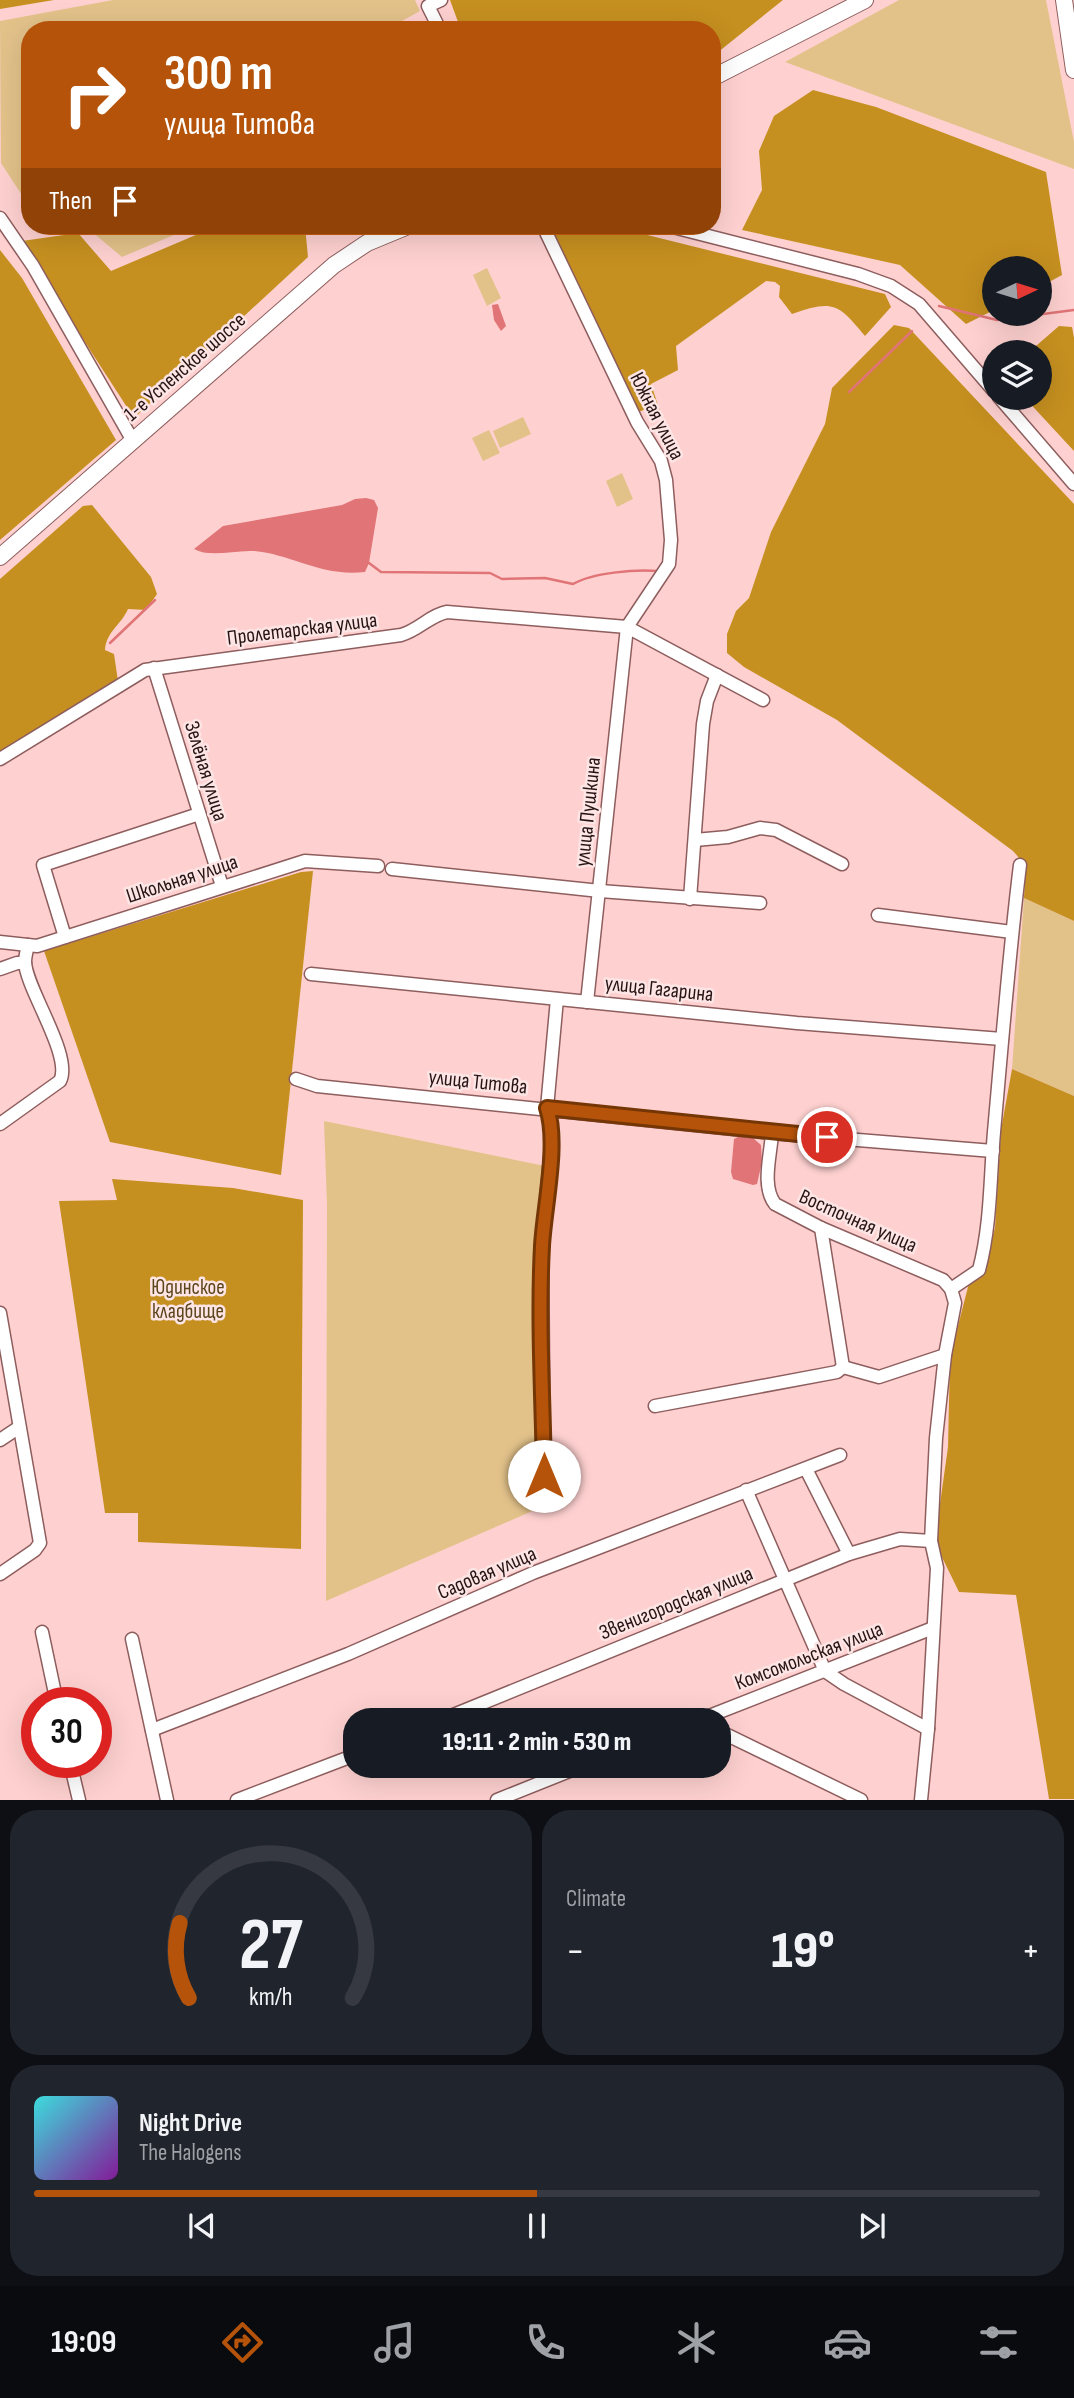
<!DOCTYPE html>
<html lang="en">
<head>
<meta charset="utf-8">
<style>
	:root { --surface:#171b24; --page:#20242c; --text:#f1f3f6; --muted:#9ea1a6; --line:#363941; --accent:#b45309 }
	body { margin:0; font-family:"Sofia Sans Condensed",sans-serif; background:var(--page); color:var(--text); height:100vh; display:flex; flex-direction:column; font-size:26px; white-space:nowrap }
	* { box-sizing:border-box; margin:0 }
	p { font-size:23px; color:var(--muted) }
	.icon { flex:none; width:38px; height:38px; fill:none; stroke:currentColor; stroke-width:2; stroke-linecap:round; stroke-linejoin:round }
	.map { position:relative; height:1800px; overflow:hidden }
	.panel { display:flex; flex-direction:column; gap:10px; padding:10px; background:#0d0f14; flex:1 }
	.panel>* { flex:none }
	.hud { position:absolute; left:21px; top:21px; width:700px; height:214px; border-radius:28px; box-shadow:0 7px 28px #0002; background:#b45309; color:#fff; overflow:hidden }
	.needle { width:46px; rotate:86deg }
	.tools { position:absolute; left:982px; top:256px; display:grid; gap:14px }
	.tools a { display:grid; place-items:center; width:70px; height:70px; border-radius:50%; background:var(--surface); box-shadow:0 7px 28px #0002; font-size:35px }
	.speed { position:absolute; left:21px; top:1687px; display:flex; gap:14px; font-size:35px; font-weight:700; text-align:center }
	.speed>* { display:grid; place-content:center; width:91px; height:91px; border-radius:50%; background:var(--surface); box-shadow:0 7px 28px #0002; line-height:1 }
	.speed .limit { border:10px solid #d22; background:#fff; color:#111 }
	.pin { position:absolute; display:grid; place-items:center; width:60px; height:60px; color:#fff; margin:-30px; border:4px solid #fff; border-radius:50%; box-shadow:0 2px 7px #0007 }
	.me { position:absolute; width:77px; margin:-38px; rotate:0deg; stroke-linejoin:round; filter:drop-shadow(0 0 5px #0008) }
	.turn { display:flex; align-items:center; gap:24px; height:147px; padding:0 28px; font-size:32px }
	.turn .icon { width:91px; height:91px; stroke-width:2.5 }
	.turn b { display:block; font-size:49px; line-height:60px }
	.then { display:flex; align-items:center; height:66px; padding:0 28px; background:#0003; gap:14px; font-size:26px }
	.big { font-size:52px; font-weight:800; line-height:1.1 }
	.panel .tile { flex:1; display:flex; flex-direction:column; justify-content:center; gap:10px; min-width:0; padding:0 24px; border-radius:28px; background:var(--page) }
	.panel .dial { align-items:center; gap:0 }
	.dial svg { height:182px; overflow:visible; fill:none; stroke:var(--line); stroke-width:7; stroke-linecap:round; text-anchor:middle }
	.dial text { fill:var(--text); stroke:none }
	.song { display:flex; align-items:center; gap:21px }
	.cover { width:84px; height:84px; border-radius:10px; background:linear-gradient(135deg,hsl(180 70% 55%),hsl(290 70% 35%)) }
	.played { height:7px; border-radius:4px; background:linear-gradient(90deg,var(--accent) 50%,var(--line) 50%) }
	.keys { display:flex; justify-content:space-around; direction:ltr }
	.heat { display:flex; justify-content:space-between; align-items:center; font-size:38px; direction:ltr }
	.panel .tiles { flex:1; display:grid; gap:10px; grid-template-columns:1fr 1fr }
	.tile:last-child { grid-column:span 2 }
	.trip { position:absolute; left:343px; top:1708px; width:388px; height:70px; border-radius:28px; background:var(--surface); box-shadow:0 7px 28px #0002; font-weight:800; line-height:70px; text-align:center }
	.menu { display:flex; height:112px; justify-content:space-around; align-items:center; background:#090b0e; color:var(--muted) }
	.menu .icon { width:49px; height:49px }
	.menu .active { color:var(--accent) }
	.menu b { font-size:32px; color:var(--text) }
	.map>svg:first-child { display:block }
	.green { fill:#e3c28a }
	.forest { fill:#c69020 }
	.water { fill:#e07476 }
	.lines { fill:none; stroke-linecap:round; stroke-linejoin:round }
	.stream { stroke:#e07476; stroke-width:2.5 }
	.minor-casing { stroke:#8e5d5d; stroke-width:15 }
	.major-casing { stroke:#8e5d5d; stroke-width:18 }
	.minor { stroke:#fff; stroke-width:12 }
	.major { stroke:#fff; stroke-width:16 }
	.route-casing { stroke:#753606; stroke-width:18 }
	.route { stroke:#b45309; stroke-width:12 }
	.labels { text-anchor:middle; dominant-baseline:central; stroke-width:5; stroke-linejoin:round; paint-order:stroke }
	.street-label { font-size:21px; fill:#261313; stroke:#fce5e4 }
	.park-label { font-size:21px; fill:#5c451b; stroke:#fce5e4 }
</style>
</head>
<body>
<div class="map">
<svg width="1074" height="1800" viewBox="0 0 1074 1800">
	<rect width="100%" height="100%" fill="#fed1d0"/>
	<!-- green -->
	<g class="green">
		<path d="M113 0H415L420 11 386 30H30L29 206 1 163 0 21Z"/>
		<path d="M899 0H1046L1074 142V169L785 62Z"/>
		<path d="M85 226H195L122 257Z"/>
		<path d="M487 268 501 298 487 306 473 275Z"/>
		<path d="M523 417 531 434 500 448 493 431Z"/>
		<path d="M489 430 500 453 483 461 472 438Z"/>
		<path d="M622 473 633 499 617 507 606 481Z"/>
		<path d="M1024 898 1074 921V1096L1012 1069Z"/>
		<path d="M324 1121 545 1166 537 1247V1509L326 1601 327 1205Z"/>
	</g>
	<!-- forest -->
	<g class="forest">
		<path d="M0 0H54L0 9Z"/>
		<path d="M450 0H783L712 57V30H461Z"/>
		<path d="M813 90 876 107 1046 172 1062 275 1040 287V268H994V310L966 324 900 265 742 230 762 190 759 151 774 116Z"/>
		<path d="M217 226H305L308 257 134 418 35 265 15 242 78 233 111 271Z"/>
		<path d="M551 226H611L885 294 891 307 865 336C839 304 833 299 792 314L779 297 780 286 775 282 766 281 676 346 678 370 651 384 660 411 646 409 636 413Z"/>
		<path d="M0 250 22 278 116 440 0 540Z"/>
		<path d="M894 325 909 328 1074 504V921L1024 898C1025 876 1029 868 1013 851L837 720 744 667 727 653V634L736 611 749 598 771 532 825 424 832 388Z"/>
		<path d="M1059 326 1072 327 1074 338V451L1024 397H1040V352H1029Z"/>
		<path d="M92 505 151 577 157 594 146 610 128 609C121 625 106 632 105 650L114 654 118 681 0 754V579L83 506Z"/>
		<path d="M313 871 281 1175 110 1142 44 951 301 872Z"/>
		<path d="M1012 1069 1074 1096V1799H1049L1016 1595 959 1592 938 1549 937 1525 948 1447 950 1357 969 1283 982 1273 995 1228 1001 1130Z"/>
		<path d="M112 1179 233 1188 303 1200 301 1549 138 1542V1513H105L59 1201 117 1200Z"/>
	</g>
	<!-- water -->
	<g class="water">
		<path d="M498 304 506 326 501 331 494 320 492 305Z"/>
		<path d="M366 498 374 500 378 508 369 563 365 572C320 577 292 554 253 551 234 550 210 558 194 549L223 526 342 505 355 499Z"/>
		<path d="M740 1136 753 1138 761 1145 762 1162 757 1184 753 1185 733 1179 731 1172 734 1139Z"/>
	</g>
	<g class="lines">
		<!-- stream -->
		<g class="stream">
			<path d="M939 306 997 320 1074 310"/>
			<path d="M849 392 912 331"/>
			<path d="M369 563 381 572 490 573 502 579 545 578 573 584C592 573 635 569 658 571"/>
			<path d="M110 643 155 600"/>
		</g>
		<!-- minor casing -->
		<g class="minor-casing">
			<g id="minor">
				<path d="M440 30 428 6 441 0"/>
				<path d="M0 218 33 266 133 441"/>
				<path d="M543 226 637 422 661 461 666 480 671 540 669 564 627 627 587 1002"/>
				<path d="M669 226 858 274 891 286 919 304 994 391"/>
				<path d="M999 397 1074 484"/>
				<path d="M154 668 222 886"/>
				<path d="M0 759 145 670 401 635C419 630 430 615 447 612L627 627 763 700"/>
				<path d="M695 840 728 837 760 828 776 830 842 864"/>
				<path d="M392 869 600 891 760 903"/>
				<path d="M690 899 703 724 707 701 717 675"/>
				<path d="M878 915 1012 932"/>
				<path d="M65 937 43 865 199 814"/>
				<path d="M0 942 37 946 305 861 378 866"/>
				<path d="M0 969 17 963H25"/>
				<path d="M311 974 797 1023 1002 1039"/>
				<path d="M296 1079 317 1086 772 1133 993 1151"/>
				<path d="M0 1124 60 1081C73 1056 26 989 25 962 25 956 27 950 28 945"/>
				<path d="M772 1133C771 1154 761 1186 775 1204L821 1228 943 1280 951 1289 955 1303 945 1355 936 1438 931 1541 937 1568 928 1729 921 1800"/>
				<path d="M821 1228 843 1367"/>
				<path d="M951 1289 979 1270C991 1225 990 1178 994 1132 1002 1043 1009 954 1020 865"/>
				<path d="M0 1313 40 1543 35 1550 0 1574"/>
				<path d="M655 1406 837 1372 843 1367 879 1377 945 1355"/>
				<path d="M0 1440 18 1428"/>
				<path d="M806 1469 849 1554"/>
				<path d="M746 1490 825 1671 844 1684 928 1729"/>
				<path d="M544 1501 542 1248 551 1148 550 1118 547 1108 557 999"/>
				<path d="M42 1632 57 1703"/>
				<path d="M132 1639 167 1800"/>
				<path d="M441 1720 849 1554 900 1539 931 1541"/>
				<path d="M699 1720 933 1628"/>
				<path d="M152 1730 348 1654 533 1573 840 1455"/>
				<path d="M719 1731 861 1800"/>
				<path d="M70 1762 79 1800"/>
				<path d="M237 1800 355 1755"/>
				<path d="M497 1800 582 1766"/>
			</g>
		</g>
		<!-- major casing -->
		<g class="major-casing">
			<g id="major">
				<path d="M1064 0 1074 70"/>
				<path d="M712 78 865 0"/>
				<path d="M0 557 334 265 367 243 408 226"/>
			</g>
		</g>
		<!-- minor -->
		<use href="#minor" class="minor"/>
		<!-- major -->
		<use href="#major" class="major"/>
	</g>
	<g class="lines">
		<!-- route casing -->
		<g class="route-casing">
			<path id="route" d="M544 1476C543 1400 538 1322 542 1246 544 1208 559 1144 547 1108L827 1137"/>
		</g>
		<!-- route -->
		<use href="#route" class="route"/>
	</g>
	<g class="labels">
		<!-- street labels -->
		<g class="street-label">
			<text transform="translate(185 367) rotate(-41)">1-е Успенское шоссе</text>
			<text transform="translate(657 416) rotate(63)">Южная улица</text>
			<text transform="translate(302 629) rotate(-7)">Пролетарская улица</text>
			<text transform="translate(206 771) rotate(73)">Зелёная улица</text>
			<text transform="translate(588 812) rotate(-84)">улица Пушкина</text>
			<text transform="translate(182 879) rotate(-18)">Школьная улица</text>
			<text transform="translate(659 989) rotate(6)">улица Гагарина</text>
			<text transform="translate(478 1082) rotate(6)">улица Титова</text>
			<text transform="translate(858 1221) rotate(24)">Восточная улица</text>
			<text transform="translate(487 1573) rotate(-23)">Садовая улица</text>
			<text transform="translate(676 1603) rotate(-22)">Звенигородская улица</text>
			<text transform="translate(809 1656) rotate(-21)">Комсомольская улица</text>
		</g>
		<!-- park labels -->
		<g class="park-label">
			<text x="188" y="1287">Юдинское<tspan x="188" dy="24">кладбище</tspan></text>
		</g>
	</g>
</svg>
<div class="tools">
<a><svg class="needle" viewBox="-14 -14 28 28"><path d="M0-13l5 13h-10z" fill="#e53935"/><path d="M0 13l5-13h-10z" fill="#9ea1a6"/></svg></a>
<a><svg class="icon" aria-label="layers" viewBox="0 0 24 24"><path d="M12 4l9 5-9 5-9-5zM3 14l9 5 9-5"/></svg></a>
</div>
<div class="speed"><div class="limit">30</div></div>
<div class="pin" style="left:827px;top:1137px;background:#d93025"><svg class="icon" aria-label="arrive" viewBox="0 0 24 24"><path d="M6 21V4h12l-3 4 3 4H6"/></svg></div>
<svg class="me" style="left:544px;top:1476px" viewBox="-20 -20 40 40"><circle r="19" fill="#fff"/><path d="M0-13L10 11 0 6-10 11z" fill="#b45309"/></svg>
<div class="trip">19:11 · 2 min · 530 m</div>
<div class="hud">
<div class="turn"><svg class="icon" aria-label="right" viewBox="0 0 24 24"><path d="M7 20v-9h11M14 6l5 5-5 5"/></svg><div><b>300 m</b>улица Титова</div></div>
<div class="then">Then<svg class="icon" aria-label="arrive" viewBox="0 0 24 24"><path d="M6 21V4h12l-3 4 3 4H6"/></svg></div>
</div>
</div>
<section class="panel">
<div class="tiles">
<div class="tile dial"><svg viewBox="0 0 100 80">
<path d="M14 69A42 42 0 1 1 86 69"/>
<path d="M14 69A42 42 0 0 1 10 36" stroke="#b45309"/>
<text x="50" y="56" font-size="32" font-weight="700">27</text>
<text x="50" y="72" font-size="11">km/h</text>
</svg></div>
<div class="tile"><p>Climate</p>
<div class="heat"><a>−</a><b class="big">19°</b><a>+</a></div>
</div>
<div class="tile">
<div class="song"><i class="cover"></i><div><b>Night Drive</b><p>The Halogens</p></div></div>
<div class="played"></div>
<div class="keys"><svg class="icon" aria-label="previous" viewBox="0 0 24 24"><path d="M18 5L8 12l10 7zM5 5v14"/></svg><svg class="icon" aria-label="pause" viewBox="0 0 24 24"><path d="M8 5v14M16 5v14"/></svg><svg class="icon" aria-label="next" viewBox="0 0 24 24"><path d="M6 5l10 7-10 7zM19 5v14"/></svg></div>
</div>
</div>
</section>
<nav class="menu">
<b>19:09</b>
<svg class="icon active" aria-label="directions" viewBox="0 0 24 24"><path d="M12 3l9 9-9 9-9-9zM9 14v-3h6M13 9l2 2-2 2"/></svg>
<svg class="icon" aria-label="music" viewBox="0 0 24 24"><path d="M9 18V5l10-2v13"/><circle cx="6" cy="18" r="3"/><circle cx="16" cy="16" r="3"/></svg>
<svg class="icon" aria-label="phone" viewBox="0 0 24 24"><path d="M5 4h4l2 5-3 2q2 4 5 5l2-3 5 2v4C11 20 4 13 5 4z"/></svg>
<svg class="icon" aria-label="climate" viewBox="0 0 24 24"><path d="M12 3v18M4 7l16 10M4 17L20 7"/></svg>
<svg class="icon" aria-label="car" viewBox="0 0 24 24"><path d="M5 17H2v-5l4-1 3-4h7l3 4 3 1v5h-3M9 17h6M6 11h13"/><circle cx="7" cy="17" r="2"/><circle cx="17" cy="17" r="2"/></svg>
<svg class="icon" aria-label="filters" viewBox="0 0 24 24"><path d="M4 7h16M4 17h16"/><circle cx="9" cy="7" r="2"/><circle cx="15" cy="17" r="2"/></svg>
</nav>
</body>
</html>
